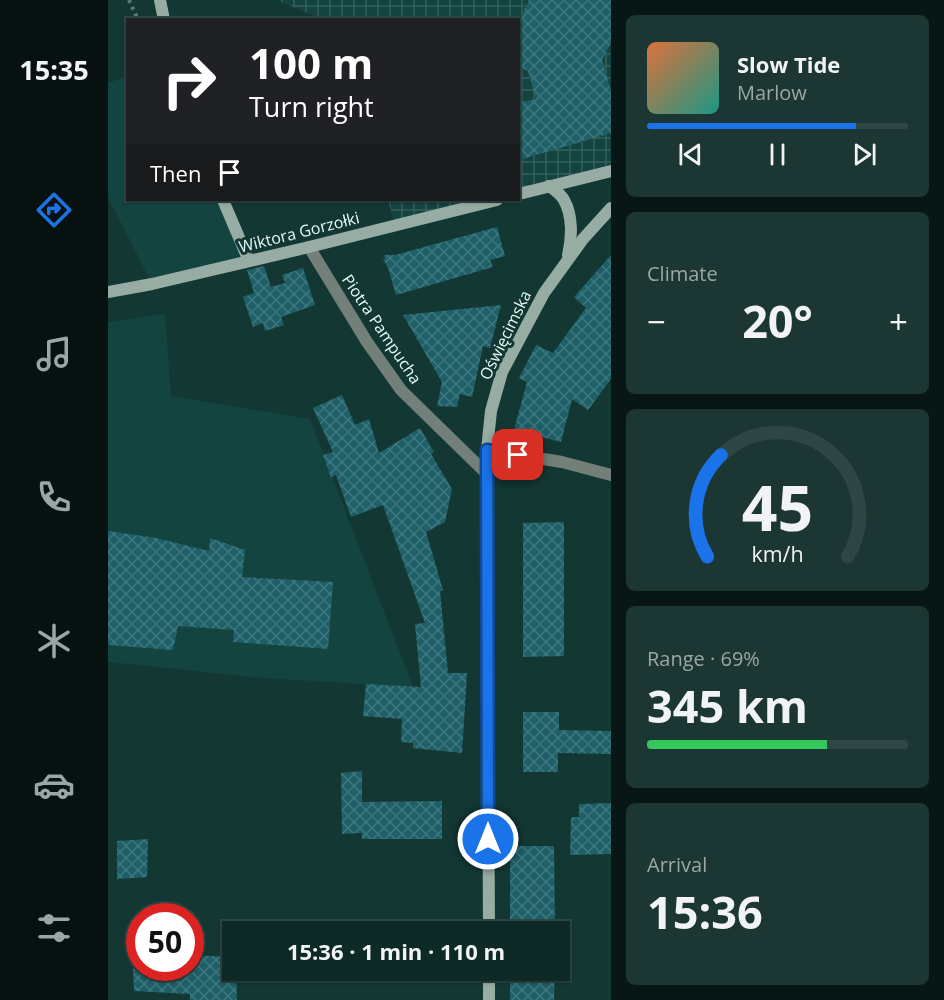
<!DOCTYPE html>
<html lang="en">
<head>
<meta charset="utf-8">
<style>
	:root { --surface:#0e2a27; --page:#1c3633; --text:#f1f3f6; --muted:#9ba7a7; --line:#2e4644; --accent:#1a73e8 }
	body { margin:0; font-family:"Open Sans",sans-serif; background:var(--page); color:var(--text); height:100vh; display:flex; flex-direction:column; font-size:22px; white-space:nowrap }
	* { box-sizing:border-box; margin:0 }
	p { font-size:20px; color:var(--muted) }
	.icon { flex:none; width:33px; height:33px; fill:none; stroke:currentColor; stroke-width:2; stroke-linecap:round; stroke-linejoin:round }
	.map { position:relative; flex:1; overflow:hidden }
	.sheet { display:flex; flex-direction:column; gap:15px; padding:15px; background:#081715; width:333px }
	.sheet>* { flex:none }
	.top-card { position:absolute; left:18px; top:18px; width:394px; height:183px; border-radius:0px; box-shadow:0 2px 4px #0004,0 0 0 2px var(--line); background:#202124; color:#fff; overflow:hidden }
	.speed { position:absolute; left:18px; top:903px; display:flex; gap:12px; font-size:30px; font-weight:700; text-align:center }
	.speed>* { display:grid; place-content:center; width:78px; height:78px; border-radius:50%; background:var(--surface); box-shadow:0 2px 4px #0004,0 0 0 2px var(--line); line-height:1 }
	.speed .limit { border:9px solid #d22; background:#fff; color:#111 }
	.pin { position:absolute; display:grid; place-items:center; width:51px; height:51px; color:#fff; margin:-26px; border-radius:12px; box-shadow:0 3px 9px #0006 }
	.me { position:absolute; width:66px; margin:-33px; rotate:0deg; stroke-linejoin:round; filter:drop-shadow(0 0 4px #0008) }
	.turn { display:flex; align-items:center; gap:21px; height:126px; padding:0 24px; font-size:27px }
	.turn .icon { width:78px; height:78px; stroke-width:2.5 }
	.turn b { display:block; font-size:42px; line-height:51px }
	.then { display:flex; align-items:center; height:57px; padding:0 24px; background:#0003; gap:12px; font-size:22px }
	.big { font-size:45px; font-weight:700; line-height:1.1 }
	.sheet .tile { flex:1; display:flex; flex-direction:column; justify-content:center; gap:9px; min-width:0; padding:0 21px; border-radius:9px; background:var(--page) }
	.sheet .dial { align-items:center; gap:0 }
	.dial svg { height:156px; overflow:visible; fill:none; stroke:var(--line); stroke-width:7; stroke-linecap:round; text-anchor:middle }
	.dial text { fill:var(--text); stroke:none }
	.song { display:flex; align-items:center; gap:18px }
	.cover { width:72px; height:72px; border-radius:9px; background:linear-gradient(135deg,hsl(20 70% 55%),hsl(170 70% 35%)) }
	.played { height:6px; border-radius:3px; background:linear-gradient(90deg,var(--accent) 80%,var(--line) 80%) }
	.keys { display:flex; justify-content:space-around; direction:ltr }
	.heat { display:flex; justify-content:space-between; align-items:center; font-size:33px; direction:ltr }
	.charge { height:9px; border-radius:4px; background:linear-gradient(90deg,#34c759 69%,var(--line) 0) }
	.trip { position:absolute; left:114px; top:921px; width:348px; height:60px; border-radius:0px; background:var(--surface); box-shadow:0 2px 4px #0004,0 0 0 2px var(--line); font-weight:700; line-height:60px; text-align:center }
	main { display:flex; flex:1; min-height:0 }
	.dock { display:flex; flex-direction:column; width:108px; justify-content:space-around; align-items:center; background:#061110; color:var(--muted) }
	.dock .icon { width:42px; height:42px }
	.dock .selected { color:var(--accent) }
	.dock b { font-size:27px; color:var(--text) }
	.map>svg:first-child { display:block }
	.built { fill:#13443f }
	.industrial { fill:url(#industrial-grid) }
	.building { fill:url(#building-cross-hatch) }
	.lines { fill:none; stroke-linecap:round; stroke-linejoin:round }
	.path { stroke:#5c7b77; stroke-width:4; stroke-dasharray:3 4.5; stroke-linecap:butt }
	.lane { stroke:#73807a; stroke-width:12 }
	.street { stroke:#73807a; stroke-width:12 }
	.secondary { stroke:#97ada3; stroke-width:12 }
	.route-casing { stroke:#114b97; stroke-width:15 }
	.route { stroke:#1a73e8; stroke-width:10 }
	.labels { text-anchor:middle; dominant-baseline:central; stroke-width:6; stroke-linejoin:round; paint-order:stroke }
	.street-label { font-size:16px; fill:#e6faf7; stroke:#133834 }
</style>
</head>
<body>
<main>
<nav class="dock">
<b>15:35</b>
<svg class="icon selected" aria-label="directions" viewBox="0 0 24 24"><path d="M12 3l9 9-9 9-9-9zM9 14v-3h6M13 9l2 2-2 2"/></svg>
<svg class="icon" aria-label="music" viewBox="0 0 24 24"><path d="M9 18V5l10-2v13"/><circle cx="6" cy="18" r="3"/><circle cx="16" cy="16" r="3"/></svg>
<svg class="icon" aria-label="phone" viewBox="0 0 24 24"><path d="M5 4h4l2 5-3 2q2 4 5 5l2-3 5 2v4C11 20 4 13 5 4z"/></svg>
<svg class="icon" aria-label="climate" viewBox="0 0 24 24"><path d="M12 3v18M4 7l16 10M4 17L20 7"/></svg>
<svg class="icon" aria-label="car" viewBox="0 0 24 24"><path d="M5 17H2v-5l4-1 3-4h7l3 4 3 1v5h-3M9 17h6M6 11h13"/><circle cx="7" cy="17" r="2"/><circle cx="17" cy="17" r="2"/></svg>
<svg class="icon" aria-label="filters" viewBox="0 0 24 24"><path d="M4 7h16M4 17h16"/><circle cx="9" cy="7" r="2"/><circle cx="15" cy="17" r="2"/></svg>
</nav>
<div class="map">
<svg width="503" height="1000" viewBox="0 0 503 1000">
	<defs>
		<pattern id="industrial-grid" width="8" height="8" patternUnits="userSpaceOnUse" patternTransform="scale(1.5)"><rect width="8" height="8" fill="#13443f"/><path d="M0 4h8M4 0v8" fill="none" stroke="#35605c"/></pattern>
		<pattern id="building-cross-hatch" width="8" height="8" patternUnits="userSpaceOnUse" patternTransform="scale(1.5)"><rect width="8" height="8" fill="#1e5f68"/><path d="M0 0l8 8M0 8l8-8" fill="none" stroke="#3f777e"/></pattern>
	</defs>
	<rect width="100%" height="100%" fill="#133834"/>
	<!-- built -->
	<g class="built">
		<path d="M19 76 20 200H115L141 261 44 284 0 197V83Z"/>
		<path d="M57 314 63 396 202 419 305 687 156 678 0 662V322Z"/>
	</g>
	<!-- industrial -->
	<g class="industrial">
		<path d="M169 0H503V171L411 194V20L213 19Z"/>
		<path d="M280 200H389L287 225Z"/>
	</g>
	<!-- building -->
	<g class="building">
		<path d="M421 0H503V43L494 60 503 91V133L411 160V103L428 99 420 71 411 67V20Z"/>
		<path d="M389 227 397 256 382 260 385 267 288 295 280 268 275 259 277 258 276 255H287Z"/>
		<path d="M503 255V379L480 410 464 399 453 442 406 430 419 382 411 378 428 345 445 353 478 308 466 297Z"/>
		<path d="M156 266 163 287 177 283 174 275 195 268 207 305 173 317 176 325 157 331 155 323 145 327 135 297 146 293 139 270Z"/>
		<path d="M393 305 382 348 375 346 364 397 352 394 349 407 329 406 334 382 295 315Z"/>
		<path d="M234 395 247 425 261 419 271 453 312 428 326 452 323 454 344 489 337 522 318 532 335 590 332 591 340 673H359L354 753 305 748V743L293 742 294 719 255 716 258 684 313 687 307 624 317 623 275 505 243 517 228 475 223 477 215 455 225 452 205 408Z"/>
		<path d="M456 522V656L415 657V523Z"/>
		<path d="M0 531 48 538 101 551 102 538 137 550 134 577 225 582 220 649 125 642 126 630 70 626 65 650 0 645Z"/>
		<path d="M415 712H451V730L503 731V754L450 753V772H415Z"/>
		<path d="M254 771V802L334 801V839H254V833L234 834 233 773Z"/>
		<path d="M503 803V854L462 855 463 817H471V804Z"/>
		<path d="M40 839 39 877 9 879V841Z"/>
		<path d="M402 846H446L447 932H402Z"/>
		<path d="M82 955 124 957V970H128L129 1000H82V994L26 991 25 968H82Z"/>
		<path d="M402 970H447L446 1000H402Z"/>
	</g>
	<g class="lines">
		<!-- path -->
		<path class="path" d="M21 0 30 20"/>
		<!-- lane -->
		<path class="lane" d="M201 247 259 342 293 390 379 474"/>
		<!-- street -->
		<path class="street" d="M379 450 454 462 503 475"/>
		<!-- secondary -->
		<g class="secondary">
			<path d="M52 0 56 20"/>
			<path d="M441 186C447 190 453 194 456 200 465 216 464 238 460 255"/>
			<path d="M411 194 503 171"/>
			<path d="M115 200 141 261"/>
			<path d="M0 292 44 284 201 247 389 200"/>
			<path d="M381 932 379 535V450L383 411 394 372 436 293 475 239 503 208"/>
			<path d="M381 970V1000"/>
		</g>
	</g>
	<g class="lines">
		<!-- route casing -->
		<g class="route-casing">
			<path id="route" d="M380 839 379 450 410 455"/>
		</g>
		<!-- route -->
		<use href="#route" class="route"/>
	</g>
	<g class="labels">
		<!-- street labels -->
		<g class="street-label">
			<text transform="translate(191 232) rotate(-14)">Wiktora Gorzołki</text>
			<text transform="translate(274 329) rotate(56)">Piotra Pampucha</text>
			<text transform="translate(397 335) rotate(-64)">Oświęcimska</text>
		</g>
	</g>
</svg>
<div class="speed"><div class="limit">50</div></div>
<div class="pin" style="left:410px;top:455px;background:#d93025"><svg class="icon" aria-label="arrive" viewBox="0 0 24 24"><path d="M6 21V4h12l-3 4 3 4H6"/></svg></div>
<svg class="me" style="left:380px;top:839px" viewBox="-20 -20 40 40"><circle r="17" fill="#1a73e8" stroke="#fff" stroke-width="3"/><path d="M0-11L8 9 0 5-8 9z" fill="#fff"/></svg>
<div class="trip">15:36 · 1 min · 110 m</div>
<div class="top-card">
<div class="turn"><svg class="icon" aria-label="right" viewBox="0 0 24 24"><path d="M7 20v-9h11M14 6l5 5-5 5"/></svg><div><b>100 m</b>Turn right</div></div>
<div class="then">Then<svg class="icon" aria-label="arrive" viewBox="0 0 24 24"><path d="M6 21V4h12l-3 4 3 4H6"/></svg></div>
</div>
</div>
<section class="sheet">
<div class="tile">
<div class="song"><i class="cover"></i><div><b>Slow Tide</b><p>Marlow</p></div></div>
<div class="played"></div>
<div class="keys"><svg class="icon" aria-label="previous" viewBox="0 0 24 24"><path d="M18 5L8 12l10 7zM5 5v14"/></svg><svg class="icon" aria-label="pause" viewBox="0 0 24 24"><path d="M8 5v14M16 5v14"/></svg><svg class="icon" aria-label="next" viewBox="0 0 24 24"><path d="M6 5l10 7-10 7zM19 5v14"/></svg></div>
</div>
<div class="tile"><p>Climate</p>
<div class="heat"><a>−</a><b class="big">20°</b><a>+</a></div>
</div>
<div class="tile dial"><svg viewBox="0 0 100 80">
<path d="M14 69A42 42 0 1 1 86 69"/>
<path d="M14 69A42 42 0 0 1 21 17" stroke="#1a73e8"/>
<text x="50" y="56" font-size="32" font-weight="700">45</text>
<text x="50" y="72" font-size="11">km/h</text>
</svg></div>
<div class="tile"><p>Range · 69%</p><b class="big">345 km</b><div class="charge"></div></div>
<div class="tile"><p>Arrival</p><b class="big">15:36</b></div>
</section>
</main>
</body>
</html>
